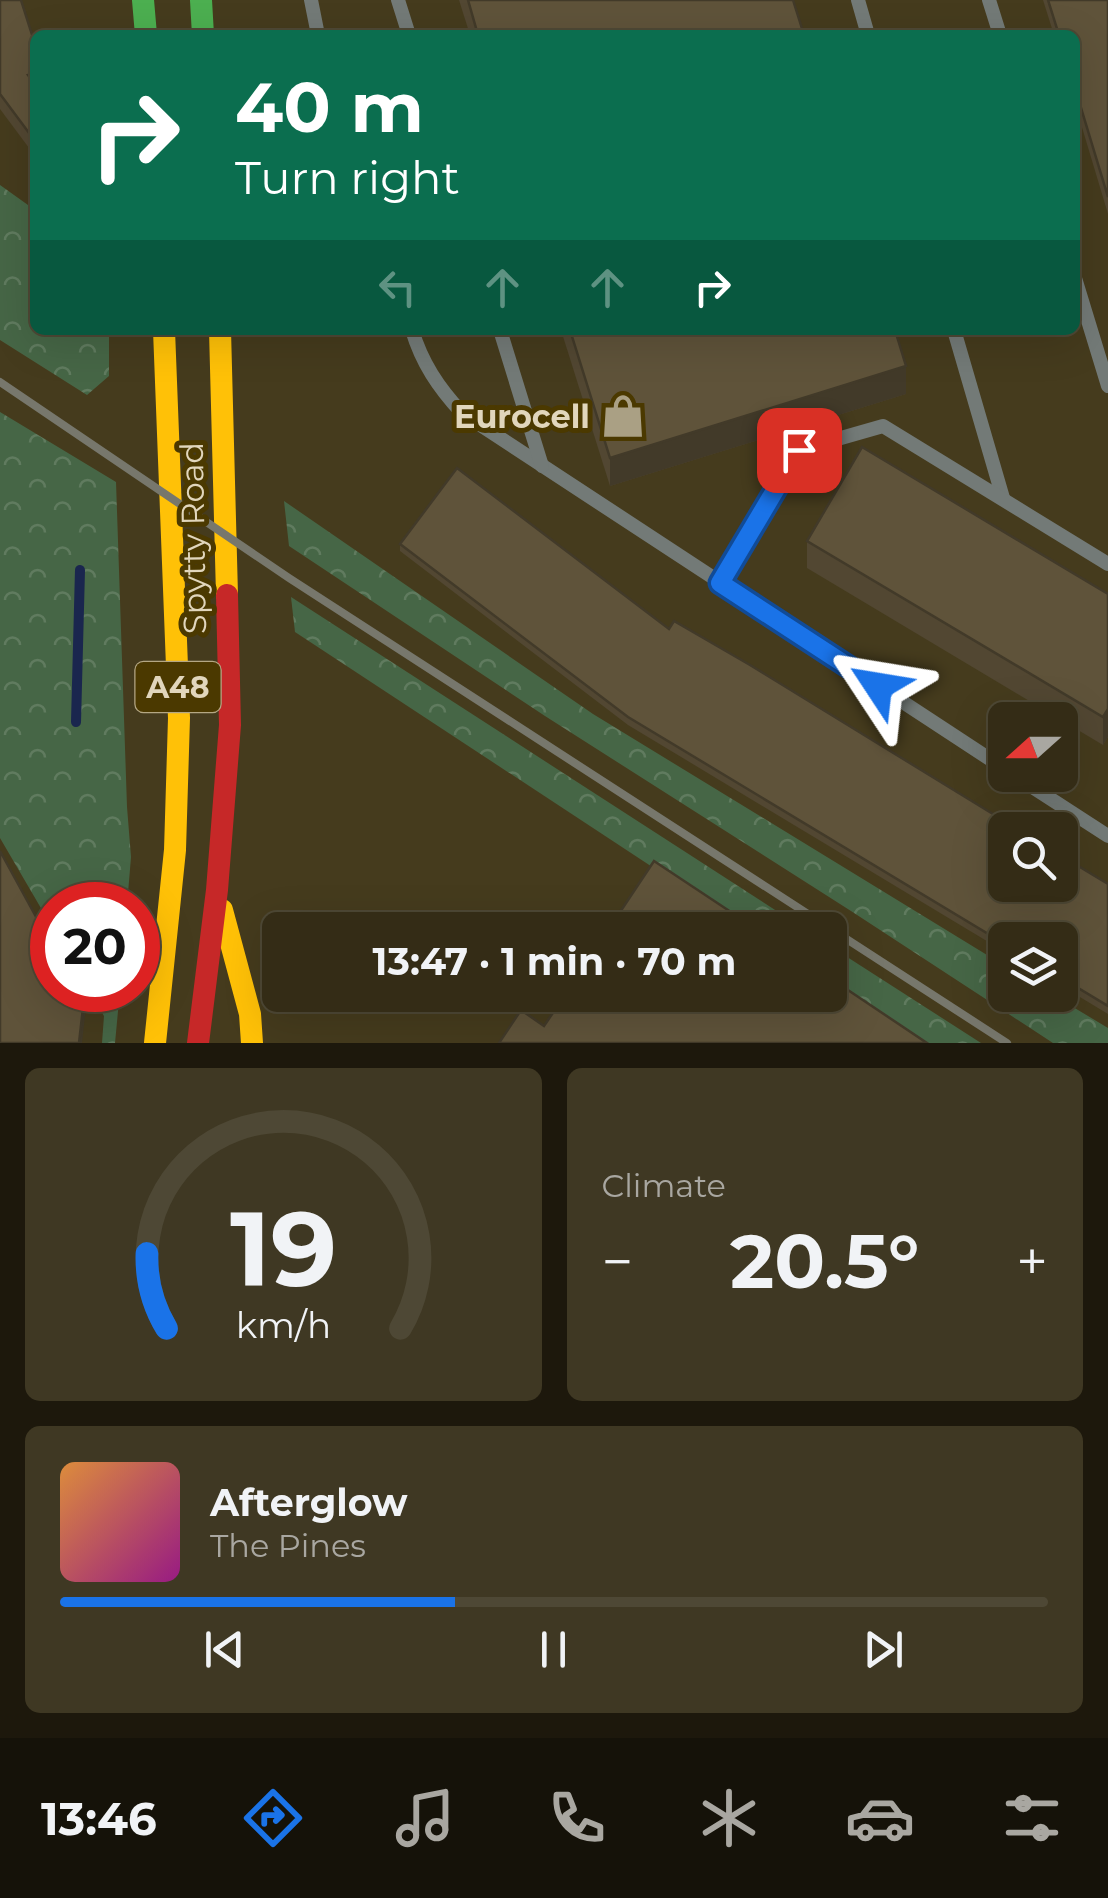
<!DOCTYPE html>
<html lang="en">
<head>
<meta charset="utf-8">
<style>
	:root { --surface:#342c16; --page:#3f3823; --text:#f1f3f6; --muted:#a9a7a1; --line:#4e4835; --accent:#1a73e8 }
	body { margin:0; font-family:Montserrat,sans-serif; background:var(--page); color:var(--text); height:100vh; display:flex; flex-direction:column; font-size:38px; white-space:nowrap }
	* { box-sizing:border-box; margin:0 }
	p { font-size:32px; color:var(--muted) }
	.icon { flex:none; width:55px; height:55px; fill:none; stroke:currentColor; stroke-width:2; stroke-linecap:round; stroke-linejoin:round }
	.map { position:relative; height:1043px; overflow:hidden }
	.details { display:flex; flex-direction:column; gap:25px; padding:25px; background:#1d180c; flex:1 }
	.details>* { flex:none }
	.guide { position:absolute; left:30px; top:30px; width:1050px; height:305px; border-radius:15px; box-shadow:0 10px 40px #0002,0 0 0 2px var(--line); background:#0b6e4f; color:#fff; overflow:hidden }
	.needle { width:65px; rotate:249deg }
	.controls { position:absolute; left:988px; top:702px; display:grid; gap:20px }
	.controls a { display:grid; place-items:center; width:90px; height:90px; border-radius:15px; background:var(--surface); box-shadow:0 10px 40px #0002,0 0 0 2px var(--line); font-size:50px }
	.speed { position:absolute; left:30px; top:882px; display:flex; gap:20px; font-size:50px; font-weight:700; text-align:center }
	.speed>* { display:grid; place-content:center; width:130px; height:130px; border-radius:50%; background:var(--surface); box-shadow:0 10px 40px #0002,0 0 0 2px var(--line); line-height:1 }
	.speed .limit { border:15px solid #d22; background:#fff; color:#111 }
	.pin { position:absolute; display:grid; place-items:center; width:85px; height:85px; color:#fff; margin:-42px; border-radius:20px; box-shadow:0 5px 15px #0006 }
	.me { position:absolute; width:110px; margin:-55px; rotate:303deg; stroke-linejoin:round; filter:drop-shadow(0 0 8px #0008) }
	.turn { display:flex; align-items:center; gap:35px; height:210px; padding:0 40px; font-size:45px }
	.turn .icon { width:130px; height:130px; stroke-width:2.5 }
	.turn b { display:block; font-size:70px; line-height:85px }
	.lanes { display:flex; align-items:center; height:95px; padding:0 40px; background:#0003; justify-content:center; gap:50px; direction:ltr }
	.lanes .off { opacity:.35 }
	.big { font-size:75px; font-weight:700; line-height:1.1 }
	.details .tile { flex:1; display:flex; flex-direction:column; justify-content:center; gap:15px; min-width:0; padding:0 35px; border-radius:15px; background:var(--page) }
	.details .dial { align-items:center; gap:0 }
	.dial svg { height:260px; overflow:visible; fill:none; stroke:var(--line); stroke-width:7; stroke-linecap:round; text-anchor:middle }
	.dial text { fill:var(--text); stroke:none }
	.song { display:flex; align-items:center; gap:30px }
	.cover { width:120px; height:120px; border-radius:15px; background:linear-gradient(135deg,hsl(30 70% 55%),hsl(310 70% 35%)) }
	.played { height:10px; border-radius:5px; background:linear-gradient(90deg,var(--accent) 40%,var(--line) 40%) }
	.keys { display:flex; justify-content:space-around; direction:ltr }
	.heat { display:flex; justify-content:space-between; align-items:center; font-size:55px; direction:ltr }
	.details .tiles { flex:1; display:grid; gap:25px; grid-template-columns:1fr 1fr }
	.tile:last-child { grid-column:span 2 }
	.trip { position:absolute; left:262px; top:912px; width:585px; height:100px; border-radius:15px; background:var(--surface); box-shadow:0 10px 40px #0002,0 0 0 2px var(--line); font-weight:700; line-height:100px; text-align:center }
	.menu { display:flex; height:160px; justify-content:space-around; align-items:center; background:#151209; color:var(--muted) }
	.menu .icon { width:70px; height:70px }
	.menu .selected { color:var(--accent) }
	.menu b { font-size:45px; color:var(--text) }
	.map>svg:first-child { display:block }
	.forest { fill:url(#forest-crowns) }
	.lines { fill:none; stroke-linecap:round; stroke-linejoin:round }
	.stream { stroke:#1a264e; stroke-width:10 }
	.lane { stroke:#737a77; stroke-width:14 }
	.fast { stroke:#4caf50; stroke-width:22 }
	.slow { stroke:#ffc107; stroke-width:22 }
	.jam { stroke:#c62828; stroke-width:22 }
	.rail { stroke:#77776c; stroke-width:8 }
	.wall { fill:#524732 }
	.shaded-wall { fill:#423a29 }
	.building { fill:#5f533a; stroke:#423a29; stroke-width:2.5 }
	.route-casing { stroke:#114b97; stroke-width:25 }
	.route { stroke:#1a73e8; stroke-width:18 }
	.labels { text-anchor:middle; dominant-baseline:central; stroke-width:10; stroke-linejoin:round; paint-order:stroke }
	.shield { fill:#4b3900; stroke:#b4a784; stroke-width:2.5 }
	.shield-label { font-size:30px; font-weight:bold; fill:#e1d6bc }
	.poi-label { font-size:32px; font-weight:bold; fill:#e1d6bc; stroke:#4b3900; text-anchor:end }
	.street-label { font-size:32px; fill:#e1d6bc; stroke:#4b3900 }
</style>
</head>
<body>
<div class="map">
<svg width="1108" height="1043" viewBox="0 0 1108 1043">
	<defs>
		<pattern id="forest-crowns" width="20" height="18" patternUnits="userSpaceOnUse" patternTransform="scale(2.5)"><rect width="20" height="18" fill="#466646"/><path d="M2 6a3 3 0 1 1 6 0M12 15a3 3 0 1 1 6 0" fill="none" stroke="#607b5f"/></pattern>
	</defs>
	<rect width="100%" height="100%" fill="#453b1d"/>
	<!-- forest -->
	<g class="forest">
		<path d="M0 185 35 210V330H109V376L87 395 0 340Z"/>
		<path d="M0 412 116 482 127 807 131 857 127 905H52V927L0 838Z"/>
		<path d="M284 501 593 714 1005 966V995H1053L1108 1028V1043H1053L851 911 545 716 289 546Z"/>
		<path d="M291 597 806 930H748L295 632Z"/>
		<path d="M830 946 981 1043H919L830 984Z"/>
		<path d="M89 990H120L115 1043H102L104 1016Z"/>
	</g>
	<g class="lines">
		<!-- stream -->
		<path class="stream" d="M76 722 80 570"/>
		<!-- lane -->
		<g class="lane">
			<path d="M311 0 318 35"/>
			<path d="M398 0 409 35"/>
			<path d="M858 0 868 35"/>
			<path d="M989 0 1000 35"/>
			<path d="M1075 278 1108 386"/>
			<path d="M412 330C422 363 438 387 462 413L1005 769"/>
			<path d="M500 330 542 466"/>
			<path d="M954 330 1003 498"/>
			<path d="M720 583 799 450 883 426 1108 564"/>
			<path d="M1014 775 1108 836"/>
		</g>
		<!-- fast -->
		<g class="fast">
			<path d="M143 0 146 35"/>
			<path d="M201 0 203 35"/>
		</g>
		<!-- slow -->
		<g class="slow">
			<path d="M220 330 227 595"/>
			<path d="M222 910 250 1014 252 1043"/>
			<path d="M155 1043 175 850 179 718 164 330"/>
		</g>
		<!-- jam -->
		<path class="jam" d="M198 1043 217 890 230 725 227 595"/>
		<!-- rail -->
		<path class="rail" d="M0 382 289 578 1007 1043"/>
	</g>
	<!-- wall -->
	<g class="wall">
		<path d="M0 0 35 44V156L0 109Z"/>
		<path d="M459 0H793L804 35H470Z"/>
		<path d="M1043 0H1108V214L1075 104V35H1054Z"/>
		<path d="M561 330H895L906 394 610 486Z"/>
		<path d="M807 541 1108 594V737L1103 745 807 568Z"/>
		<path d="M400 544 669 629 1108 884V1014L1060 985V940H1005V952L628 725 400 551Z"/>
	</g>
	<!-- shaded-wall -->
	<g class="shaded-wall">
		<path d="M35 73V88L28 75Z"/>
		<path d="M906 366V394L610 486V458Z"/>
		<path d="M1108 709V737L1103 745V717Z"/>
		<path d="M85 990H87V998L82 1043H79Z"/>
	</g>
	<!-- building -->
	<g class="building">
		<path d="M0 0H21L35 44V73L28 75 35 85V141L0 94Z"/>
		<path d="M468 0H793L804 35H478Z"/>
		<path d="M1048 0H1108V197L1075 88V35H1059Z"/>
		<path d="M570 330H895L906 366 610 458Z"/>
		<path d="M862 447 1108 594V709L1103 717 807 541Z"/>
		<path d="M457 468 669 629 674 621 750 665 1019 830H1005V885H1060V855L1108 884V1006L1060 977V940H1005V944L628 717 400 544Z"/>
		<path d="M0 851 52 946V990H85L79 1043H0Z"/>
		<path d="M654 861 758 930H608Z"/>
		<path d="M830 978 927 1043H499L521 1010 544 1026 565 995H830Z"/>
	</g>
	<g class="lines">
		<!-- route casing -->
		<g class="route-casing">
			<path id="route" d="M799 450 720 583 878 686"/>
		</g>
		<!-- route -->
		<use href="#route" class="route"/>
	</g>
	<!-- icons -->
	<defs>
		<g id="shop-bare" transform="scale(3.45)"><path d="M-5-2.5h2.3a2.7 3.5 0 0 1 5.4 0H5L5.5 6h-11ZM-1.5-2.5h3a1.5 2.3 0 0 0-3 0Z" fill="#aaa084" stroke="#4b3900" stroke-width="2.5" paint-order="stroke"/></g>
	</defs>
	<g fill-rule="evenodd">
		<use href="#shop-bare" x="623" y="416"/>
	</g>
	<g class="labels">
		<!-- shield labels -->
		<rect class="shield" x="135.5" y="662" width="85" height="50" rx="8"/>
		<g class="shield-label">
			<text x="178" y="687">A48</text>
		</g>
		<!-- poi labels -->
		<g class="poi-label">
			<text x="590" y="416">Eurocell</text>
		</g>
		<!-- street labels -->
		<g class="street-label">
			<text transform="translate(193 538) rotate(-91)">Spytty Road</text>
		</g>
	</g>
</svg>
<div class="controls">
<a><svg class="needle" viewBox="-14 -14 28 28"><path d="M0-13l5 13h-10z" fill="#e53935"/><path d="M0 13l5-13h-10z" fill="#a9a7a1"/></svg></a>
<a><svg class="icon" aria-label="search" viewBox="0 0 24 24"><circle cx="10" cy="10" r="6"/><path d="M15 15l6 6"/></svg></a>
<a><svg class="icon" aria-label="layers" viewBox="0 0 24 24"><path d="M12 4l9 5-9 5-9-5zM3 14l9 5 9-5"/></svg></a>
</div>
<div class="speed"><div class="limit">20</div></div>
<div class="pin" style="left:799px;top:450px;background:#d93025"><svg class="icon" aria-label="arrive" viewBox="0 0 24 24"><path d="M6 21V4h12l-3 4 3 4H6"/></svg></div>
<svg class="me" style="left:878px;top:686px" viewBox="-20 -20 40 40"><path d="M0-17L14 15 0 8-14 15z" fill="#1a73e8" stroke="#fff" stroke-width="4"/></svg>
<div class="trip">13:47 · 1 min · 70 m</div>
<div class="guide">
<div class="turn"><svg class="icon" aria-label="right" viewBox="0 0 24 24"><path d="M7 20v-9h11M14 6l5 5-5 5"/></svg><div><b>40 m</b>Turn right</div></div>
<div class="lanes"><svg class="icon off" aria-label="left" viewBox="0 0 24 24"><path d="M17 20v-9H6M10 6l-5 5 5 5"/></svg><svg class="icon off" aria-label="ahead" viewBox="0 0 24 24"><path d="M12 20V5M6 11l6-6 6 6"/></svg><svg class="icon off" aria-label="ahead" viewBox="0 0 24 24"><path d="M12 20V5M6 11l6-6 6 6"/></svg><svg class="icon" aria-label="right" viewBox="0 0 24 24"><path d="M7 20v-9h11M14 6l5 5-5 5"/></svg></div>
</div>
</div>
<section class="details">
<div class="tiles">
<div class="tile dial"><svg viewBox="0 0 100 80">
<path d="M14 69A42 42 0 1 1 86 69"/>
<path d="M14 69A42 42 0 0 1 8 46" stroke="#1a73e8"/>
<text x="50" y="56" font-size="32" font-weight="700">19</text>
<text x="50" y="72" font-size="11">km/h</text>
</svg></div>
<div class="tile"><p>Climate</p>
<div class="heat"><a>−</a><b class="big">20.5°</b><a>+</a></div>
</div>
<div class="tile">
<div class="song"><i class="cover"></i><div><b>Afterglow</b><p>The Pines</p></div></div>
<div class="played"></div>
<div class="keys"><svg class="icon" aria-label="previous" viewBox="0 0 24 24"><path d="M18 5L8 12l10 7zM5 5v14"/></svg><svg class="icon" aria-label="pause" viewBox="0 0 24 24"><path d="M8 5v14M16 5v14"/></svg><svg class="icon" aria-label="next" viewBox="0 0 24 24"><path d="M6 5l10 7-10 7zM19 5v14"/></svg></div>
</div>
</div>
</section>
<nav class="menu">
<b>13:46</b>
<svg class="icon selected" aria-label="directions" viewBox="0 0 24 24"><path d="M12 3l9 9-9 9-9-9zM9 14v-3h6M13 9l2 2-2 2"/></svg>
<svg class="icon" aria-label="music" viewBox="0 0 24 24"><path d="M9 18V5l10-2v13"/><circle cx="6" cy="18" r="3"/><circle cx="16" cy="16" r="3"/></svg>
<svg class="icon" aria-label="phone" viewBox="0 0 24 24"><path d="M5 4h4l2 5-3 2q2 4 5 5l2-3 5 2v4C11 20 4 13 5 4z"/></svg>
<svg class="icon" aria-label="climate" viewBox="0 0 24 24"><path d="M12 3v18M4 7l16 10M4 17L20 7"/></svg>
<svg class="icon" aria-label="car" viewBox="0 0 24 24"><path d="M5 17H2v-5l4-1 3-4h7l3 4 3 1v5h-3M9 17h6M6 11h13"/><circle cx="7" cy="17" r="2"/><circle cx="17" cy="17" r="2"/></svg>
<svg class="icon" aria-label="filters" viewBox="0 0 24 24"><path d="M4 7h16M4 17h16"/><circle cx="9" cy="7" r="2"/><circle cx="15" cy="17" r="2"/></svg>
</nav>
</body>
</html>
